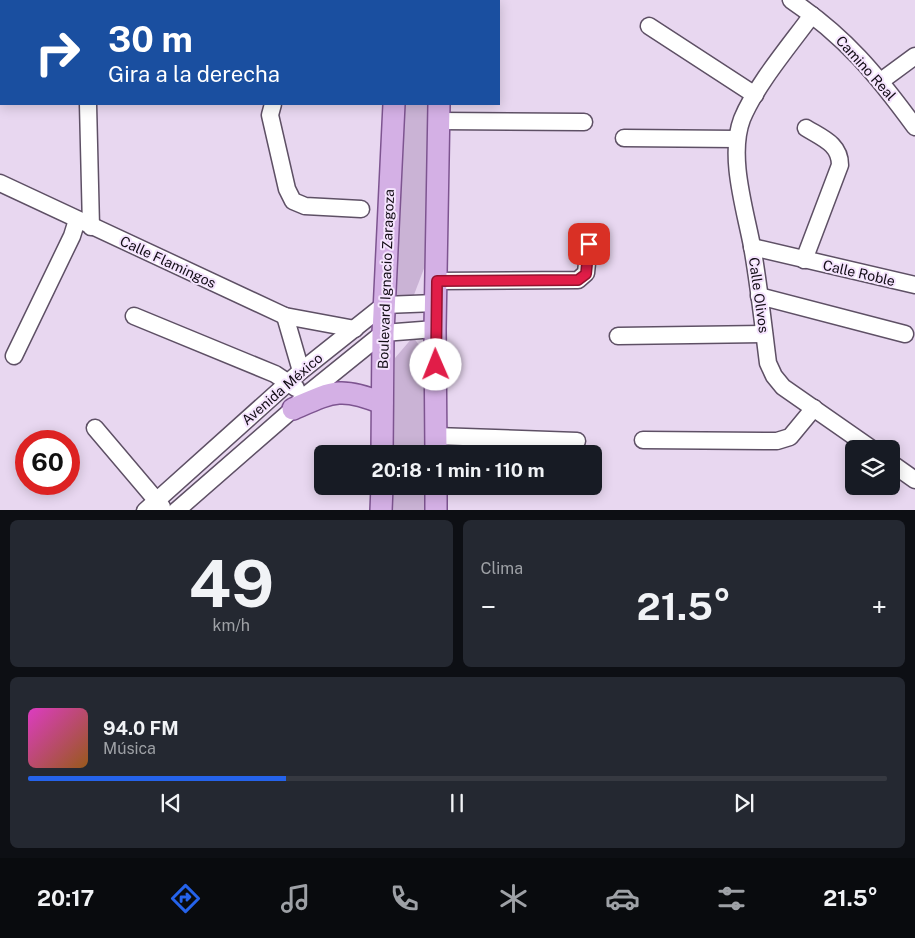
<!DOCTYPE html>
<html lang="es">
<head>
<meta charset="utf-8">
<style>
	:root { --surface:#171b24; --page:#242831; --text:#f1f3f6; --muted:#9ea1a6; --line:#363941; --accent:#2563eb }
	body { margin:0; font-family:"Public Sans",sans-serif; background:var(--page); color:var(--text); height:100vh; display:flex; flex-direction:column; font-size:19px; white-space:nowrap }
	* { box-sizing:border-box; margin:0 }
	p { font-size:16px; color:var(--muted) }
	.icon { flex:none; width:28px; height:28px; fill:none; stroke:currentColor; stroke-width:2; stroke-linecap:round; stroke-linejoin:round }
	.map { position:relative; height:510px; overflow:hidden }
	.panel { display:flex; flex-direction:column; gap:10px; padding:10px; background:#0d0f14; flex:1 }
	.panel>* { flex:none }
	.guide { position:absolute; left:0px; top:0px; width:500px; height:105px; box-shadow:0 2px 12px #0003; background:#1a4fa0; color:#fff; overflow:hidden }
	.fabs { position:absolute; left:845px; top:440px; display:grid; gap:10px }
	.fabs a { display:grid; place-items:center; width:55px; height:55px; border-radius:8px; background:var(--surface); box-shadow:0 2px 12px #0003; font-size:25px }
	.speed { position:absolute; left:15px; top:430px; display:flex; gap:10px; font-size:25px; font-weight:700; text-align:center }
	.speed>* { display:grid; place-content:center; width:65px; height:65px; border-radius:50%; background:var(--surface); box-shadow:0 2px 12px #0003; line-height:1 }
	.speed .limit { border:8px solid #d22; background:#fff; color:#111 }
	.pin { position:absolute; display:grid; place-items:center; width:42px; height:42px; color:#fff; margin:-21px; border-radius:10px; box-shadow:0 2px 8px #0006 }
	.me { position:absolute; width:55px; margin:-28px; rotate:359deg; stroke-linejoin:round; filter:drop-shadow(0 0 4px #0008) }
	.turn { display:flex; align-items:center; gap:18px; height:105px; padding:0 25px; font-size:22px }
	.turn .icon { width:65px; height:65px; stroke-width:2.5 }
	.turn b { display:block; font-size:35px; line-height:42px }
	.big { font-size:38px; font-weight:700; line-height:1.1 }
	.panel .widget { flex:1; display:flex; flex-direction:column; justify-content:center; gap:8px; min-width:0; padding:0 18px; border-radius:8px; background:var(--page) }
	.panel .dial { align-items:center; gap:0 }
	.dial b { font-size:65px; line-height:1 }
	.song { display:flex; align-items:center; gap:15px }
	.cover { width:60px; height:60px; border-radius:8px; background:linear-gradient(135deg,hsl(310 70% 55%),hsl(30 70% 35%)) }
	.played { height:5px; border-radius:2px; background:linear-gradient(90deg,var(--accent) 30%,var(--line) 30%) }
	.keys { display:flex; justify-content:space-around; direction:ltr }
	.heat { display:flex; justify-content:space-between; align-items:center; font-size:28px; direction:ltr }
	.panel .tiles { flex:1; display:grid; gap:10px; grid-template-columns:1fr 1fr }
	.widget:last-child { grid-column:span 2 }
	.trip { position:absolute; left:314px; top:445px; width:288px; height:50px; border-radius:8px; background:var(--surface); box-shadow:0 2px 12px #0003; font-weight:700; line-height:50px; text-align:center }
	.tab-bar { display:flex; height:80px; justify-content:space-around; align-items:center; background:#090b0e; color:var(--muted) }
	.tab-bar .icon { width:35px; height:35px }
	.tab-bar .on { color:var(--accent) }
	.tab-bar b { font-size:22px; color:var(--text) }
	.map>svg:first-child { display:block }
	.green { fill:#cab3d5 }
	.lines { fill:none; stroke-linecap:round; stroke-linejoin:round }
	.minor-casing { stroke:#5e5065; stroke-width:19 }
	.major-casing { stroke:#7d5490; stroke-width:24 }
	.minor { stroke:#fff; stroke-width:16 }
	.major { stroke:#d4b0e5; stroke-width:21 }
	.route-casing { stroke:#92132f; stroke-width:12 }
	.route { stroke:#e11d48; stroke-width:9 }
	.labels { text-anchor:middle; dominant-baseline:central; stroke-width:4; stroke-linejoin:round; paint-order:stroke }
	.street-label { font-size:14px; fill:#120c15; stroke:#f5e4fe }
</style>
</head>
<body>
<div class="map">
<svg width="915" height="511" viewBox="0 0 915 511">
	<rect width="100%" height="100%" fill="#e8d7f0"/>
	<!-- green -->
	<g class="green">
		<path d="M400 104H430L428 258 412 300 394 301Z"/>
		<path d="M413 337 428 357 429 454H393L395 358Z"/>
		<path d="M393 486H428V510L393 511Z"/>
	</g>
	<g class="lines">
		<!-- minor casing -->
		<g class="minor-casing">
			<g id="minor">
				<path d="M791 0C845 36 877 75 915 127"/>
				<path d="M812 15C790 45 756 85 742 119 728 156 745 209 752 246 759 285 763 324 768 363L774 376 783 387 872 449"/>
				<path d="M649 26 755 95"/>
				<path d="M881 81 915 56"/>
				<path d="M88 104 91 227"/>
				<path d="M273 104 270 115 287 189 293 201 305 206 361 209"/>
				<path d="M439 121 584 122"/>
				<path d="M624 138 737 139"/>
				<path d="M0 183 285 316 355 329"/>
				<path d="M752 247 915 285"/>
				<path d="M804 260 840 165C840 144 822 138 806 128"/>
				<path d="M437 281 578 280 586 273 589 244"/>
				<path d="M759 296 905 334"/>
				<path d="M134 316 275 374 296 388"/>
				<path d="M285 316 301 371"/>
				<path d="M618 336 764 334"/>
				<path d="M14 356 72 236 77 220"/>
				<path d="M95 428 162 507"/>
				<path d="M436 436 577 441"/>
				<path d="M643 440 777 441 790 437 814 408"/>
				<path d="M891 463 915 480"/>
				<path d="M145 511 301 371 384 305 436 303"/>
				<path d="M176 511 293 409 305 396 383 333 435 329"/>
			</g>
		</g>
		<!-- major casing -->
		<g class="major-casing">
			<g id="major">
				<path d="M399 1V0"/>
				<path d="M441 1V0"/>
				<path d="M293 409C332 392 340 386 382 403"/>
				<path d="M382 454 383 333 394 104"/>
				<path d="M436 454 435 329 439 104"/>
				<path d="M381 511 382 486"/>
				<path d="M436 511V486"/>
			</g>
		</g>
		<!-- minor -->
		<use href="#minor" class="minor"/>
		<!-- major -->
		<use href="#major" class="major"/>
	</g>
	<g class="lines">
		<!-- route casing -->
		<g class="route-casing">
			<path id="route" d="M436 365 437 281 578 280 586 274 589 244"/>
		</g>
		<!-- route -->
		<use href="#route" class="route"/>
	</g>
	<g class="labels">
		<!-- street labels -->
		<g class="street-label">
			<text transform="translate(866 68) rotate(48)">Camino Real</text>
			<text transform="translate(168 262) rotate(25)">Calle Flamingos</text>
			<text transform="translate(859 273) rotate(13)">Calle Roble</text>
			<text transform="translate(386 279) rotate(-88)">Boulevard Ignacio Zaragoza</text>
			<text transform="translate(759 295) rotate(82)">Calle Olivos</text>
			<text transform="translate(282 389) rotate(-41)">Avenida México</text>
		</g>
	</g>
</svg>
<div class="fabs">
<a><svg class="icon" aria-label="layers" viewBox="0 0 24 24"><path d="M12 4l9 5-9 5-9-5zM3 14l9 5 9-5"/></svg></a>
</div>
<div class="speed"><div class="limit">60</div></div>
<div class="pin" style="left:589px;top:244px;background:#d93025"><svg class="icon" aria-label="arrive" viewBox="0 0 24 24"><path d="M6 21V4h12l-3 4 3 4H6"/></svg></div>
<svg class="me" style="left:436px;top:365px" viewBox="-20 -20 40 40"><circle r="19" fill="#fff"/><path d="M0-13L10 11 0 6-10 11z" fill="#e11d48"/></svg>
<div class="trip">20:18 · 1 min · 110 m</div>
<div class="guide">
<div class="turn"><svg class="icon" aria-label="right" viewBox="0 0 24 24"><path d="M7 20v-9h11M14 6l5 5-5 5"/></svg><div><b>30 m</b>Gira a la derecha</div></div>
</div>
</div>
<section class="panel">
<div class="tiles">
<div class="widget dial"><b>49</b><p>km/h</p></div>
<div class="widget"><p>Clima</p>
<div class="heat"><a>−</a><b class="big">21.5°</b><a>+</a></div>
</div>
<div class="widget">
<div class="song"><i class="cover"></i><div><b>94.0 FM</b><p>Música</p></div></div>
<div class="played"></div>
<div class="keys"><svg class="icon" aria-label="previous" viewBox="0 0 24 24"><path d="M18 5L8 12l10 7zM5 5v14"/></svg><svg class="icon" aria-label="pause" viewBox="0 0 24 24"><path d="M8 5v14M16 5v14"/></svg><svg class="icon" aria-label="next" viewBox="0 0 24 24"><path d="M6 5l10 7-10 7zM19 5v14"/></svg></div>
</div>
</div>
</section>
<nav class="tab-bar">
<b>20:17</b>
<svg class="icon on" aria-label="directions" viewBox="0 0 24 24"><path d="M12 3l9 9-9 9-9-9zM9 14v-3h6M13 9l2 2-2 2"/></svg>
<svg class="icon" aria-label="music" viewBox="0 0 24 24"><path d="M9 18V5l10-2v13"/><circle cx="6" cy="18" r="3"/><circle cx="16" cy="16" r="3"/></svg>
<svg class="icon" aria-label="phone" viewBox="0 0 24 24"><path d="M5 4h4l2 5-3 2q2 4 5 5l2-3 5 2v4C11 20 4 13 5 4z"/></svg>
<svg class="icon" aria-label="climate" viewBox="0 0 24 24"><path d="M12 3v18M4 7l16 10M4 17L20 7"/></svg>
<svg class="icon" aria-label="car" viewBox="0 0 24 24"><path d="M5 17H2v-5l4-1 3-4h7l3 4 3 1v5h-3M9 17h6M6 11h13"/><circle cx="7" cy="17" r="2"/><circle cx="17" cy="17" r="2"/></svg>
<svg class="icon" aria-label="filters" viewBox="0 0 24 24"><path d="M4 7h16M4 17h16"/><circle cx="9" cy="7" r="2"/><circle cx="15" cy="17" r="2"/></svg>
<b>21.5°</b>
</nav>
</body>
</html>
